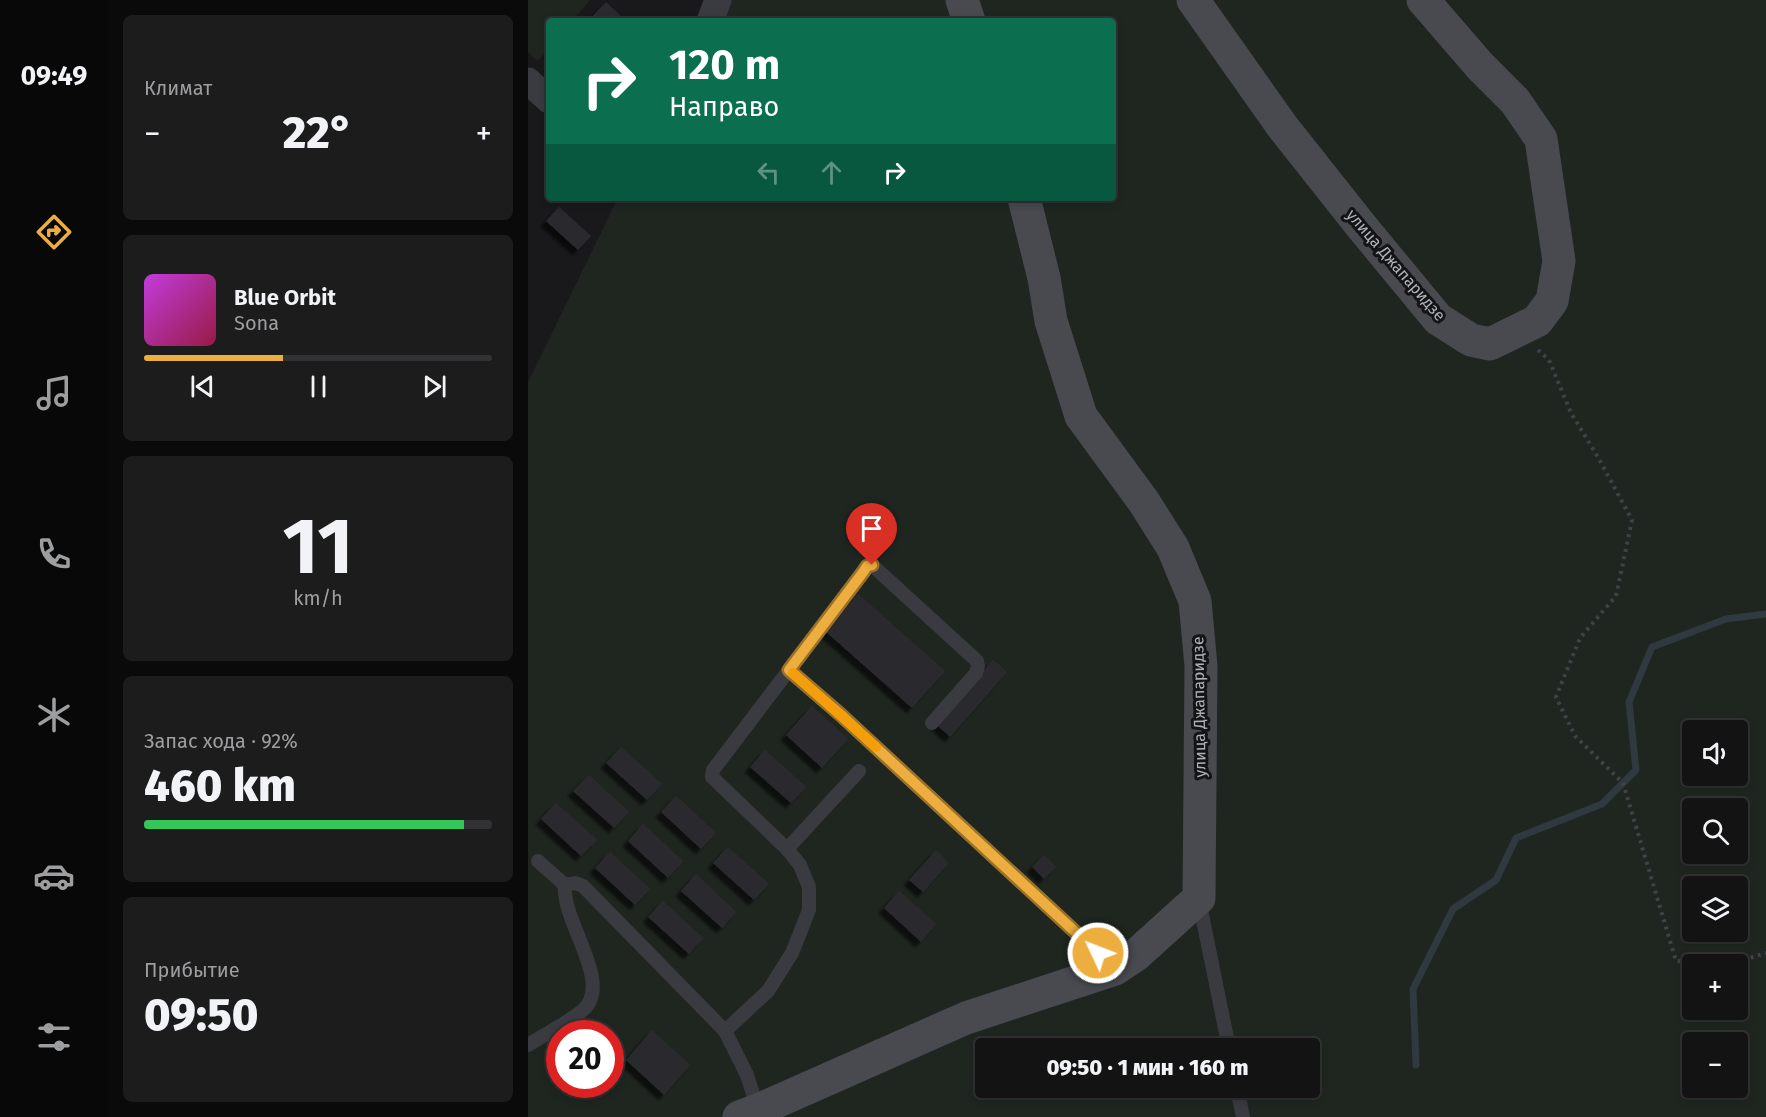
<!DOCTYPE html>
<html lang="ru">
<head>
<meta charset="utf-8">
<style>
	:root { --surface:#131314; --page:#1c1c1d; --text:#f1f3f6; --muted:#9d9ea0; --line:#323234; --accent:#edae3f }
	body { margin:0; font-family:"Fira Sans",sans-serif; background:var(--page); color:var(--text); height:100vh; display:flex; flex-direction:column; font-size:22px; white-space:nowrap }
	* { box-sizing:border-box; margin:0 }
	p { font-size:20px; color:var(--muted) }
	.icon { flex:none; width:33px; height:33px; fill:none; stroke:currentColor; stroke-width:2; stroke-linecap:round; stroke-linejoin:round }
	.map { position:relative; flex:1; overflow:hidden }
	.panel { display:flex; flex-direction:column; gap:15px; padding:15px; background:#0a0a0b; width:420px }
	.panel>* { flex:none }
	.banner { position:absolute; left:18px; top:18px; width:570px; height:183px; border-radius:6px; box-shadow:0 3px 9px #0003,0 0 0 2px var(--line); background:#0b6e4f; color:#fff; overflow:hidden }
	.tools { position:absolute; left:1154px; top:720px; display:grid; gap:12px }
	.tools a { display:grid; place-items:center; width:66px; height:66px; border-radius:6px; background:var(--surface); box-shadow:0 3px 9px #0003,0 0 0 2px var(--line); font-size:30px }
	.speed { position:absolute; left:18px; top:1020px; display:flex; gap:12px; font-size:30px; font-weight:700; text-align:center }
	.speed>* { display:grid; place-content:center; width:78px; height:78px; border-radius:50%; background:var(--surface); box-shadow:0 3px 9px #0003,0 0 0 2px var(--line); line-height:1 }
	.speed .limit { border:9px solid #d22; background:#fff; color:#111 }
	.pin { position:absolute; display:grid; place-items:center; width:51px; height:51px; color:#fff; margin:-62px -26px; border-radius:50% 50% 50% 0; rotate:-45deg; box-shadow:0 0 6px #0007 }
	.pin .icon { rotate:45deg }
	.me { position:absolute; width:66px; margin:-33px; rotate:313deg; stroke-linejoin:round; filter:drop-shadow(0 0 4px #0008) }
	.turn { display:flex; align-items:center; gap:21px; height:126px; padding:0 24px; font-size:27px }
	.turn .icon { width:78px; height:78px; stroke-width:2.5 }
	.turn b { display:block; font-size:42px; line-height:51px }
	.lanes { display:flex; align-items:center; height:57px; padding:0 24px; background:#0003; justify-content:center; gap:30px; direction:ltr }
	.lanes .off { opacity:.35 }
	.big { font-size:45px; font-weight:800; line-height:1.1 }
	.panel .card { flex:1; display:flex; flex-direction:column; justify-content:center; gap:9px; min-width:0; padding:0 21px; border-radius:9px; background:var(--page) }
	.panel .dial { align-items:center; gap:0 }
	.dial b { font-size:78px; line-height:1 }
	.song { display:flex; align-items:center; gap:18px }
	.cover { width:72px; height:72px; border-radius:9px; background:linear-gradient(135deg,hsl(290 70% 55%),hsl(340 70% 35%)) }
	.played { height:6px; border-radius:3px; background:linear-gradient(90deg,var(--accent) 40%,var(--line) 40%) }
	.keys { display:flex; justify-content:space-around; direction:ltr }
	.heat { display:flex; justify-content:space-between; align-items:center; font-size:33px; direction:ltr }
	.charge { height:9px; border-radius:4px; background:linear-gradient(90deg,#34c759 92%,var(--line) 0) }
	.trip { position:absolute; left:447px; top:1038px; width:345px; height:60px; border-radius:6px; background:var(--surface); box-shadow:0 3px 9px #0003,0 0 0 2px var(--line); font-weight:800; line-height:60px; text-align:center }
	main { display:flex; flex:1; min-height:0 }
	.tabs { display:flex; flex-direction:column; width:108px; justify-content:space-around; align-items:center; background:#080808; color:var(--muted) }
	.tabs .icon { width:42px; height:42px }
	.tabs .on { color:var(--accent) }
	.tabs b { font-size:27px; color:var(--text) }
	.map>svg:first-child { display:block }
	.green { fill:#1f2620; fill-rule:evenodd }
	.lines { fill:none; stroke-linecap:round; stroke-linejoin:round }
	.stream { stroke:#2f393f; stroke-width:7 }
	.building { fill:#2c2c2f; filter:url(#shadow) }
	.path { stroke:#404247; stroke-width:4; stroke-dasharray:3 4.5; stroke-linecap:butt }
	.lane { stroke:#3a3b40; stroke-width:14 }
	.street { stroke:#3a3b40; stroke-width:27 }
	.secondary { stroke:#484a50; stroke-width:33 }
	.route-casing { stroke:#9a7129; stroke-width:15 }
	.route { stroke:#edae3f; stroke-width:10 }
	.slow { stroke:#f59e0b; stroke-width:10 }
	.labels { text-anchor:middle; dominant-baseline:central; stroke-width:6; stroke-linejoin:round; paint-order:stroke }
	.street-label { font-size:16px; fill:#acb1ba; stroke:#141416 }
</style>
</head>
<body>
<main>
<nav class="tabs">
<b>09:49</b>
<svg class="icon on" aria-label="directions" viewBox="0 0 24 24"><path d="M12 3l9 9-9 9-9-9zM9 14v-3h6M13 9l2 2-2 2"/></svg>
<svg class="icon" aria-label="music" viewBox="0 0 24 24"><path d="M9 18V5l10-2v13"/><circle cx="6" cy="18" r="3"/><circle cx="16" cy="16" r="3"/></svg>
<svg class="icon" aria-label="phone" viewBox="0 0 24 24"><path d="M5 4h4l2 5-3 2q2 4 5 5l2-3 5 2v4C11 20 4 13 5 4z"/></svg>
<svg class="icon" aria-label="climate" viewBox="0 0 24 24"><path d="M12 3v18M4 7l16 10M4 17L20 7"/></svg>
<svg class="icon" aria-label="car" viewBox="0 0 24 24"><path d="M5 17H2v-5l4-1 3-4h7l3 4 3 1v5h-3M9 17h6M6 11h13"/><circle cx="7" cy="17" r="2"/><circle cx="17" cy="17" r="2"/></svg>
<svg class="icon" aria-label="filters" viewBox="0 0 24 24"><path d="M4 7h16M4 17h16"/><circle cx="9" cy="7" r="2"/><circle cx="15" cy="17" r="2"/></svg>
</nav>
<section class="panel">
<div class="card"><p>Климат</p>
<div class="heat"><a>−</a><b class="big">22°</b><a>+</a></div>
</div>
<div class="card">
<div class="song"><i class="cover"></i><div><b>Blue Orbit</b><p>Sona</p></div></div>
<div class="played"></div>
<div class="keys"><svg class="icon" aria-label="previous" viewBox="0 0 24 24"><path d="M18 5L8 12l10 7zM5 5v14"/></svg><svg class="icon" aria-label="pause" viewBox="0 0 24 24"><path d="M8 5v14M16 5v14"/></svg><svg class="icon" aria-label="next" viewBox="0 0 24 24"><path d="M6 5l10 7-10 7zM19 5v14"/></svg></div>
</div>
<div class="card dial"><b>11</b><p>km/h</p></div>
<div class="card"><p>Запас хода · 92%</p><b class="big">460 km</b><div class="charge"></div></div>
<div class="card"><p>Прибытие</p><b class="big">09:50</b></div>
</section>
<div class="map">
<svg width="1238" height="1117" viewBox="0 0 1238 1117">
	<defs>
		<filter id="shadow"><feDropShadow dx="-5.5" dy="5.5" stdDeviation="1.5" flood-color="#0009"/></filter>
	</defs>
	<rect width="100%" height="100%" fill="#19191b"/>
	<!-- green -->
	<g class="green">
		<path d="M0 0H62L44 21H21V48L10 61 0 52Z"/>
		<path d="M200 0H1238V1117H0V382L90 198H585V21H183ZM1164 730H1209V776H1164ZM1164 808H1209V854H1164ZM1164 886H1209V932H1164ZM1164 964H1209V1010H1164ZM32 1034H82V1084H32ZM1164 1042H1209V1088H1164ZM458 1048H782V1088H458Z"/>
	</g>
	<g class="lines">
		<!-- stream -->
		<path class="stream" d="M888 1065 885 989 925 909 968 880 988 838 1074 804 1108 770 1101 702 1124 647 1198 619 1238 614"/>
	</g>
	<!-- building -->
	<g class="building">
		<path d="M78 2 98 21H60Z"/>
		<path d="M31 207 63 236 50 250 18 221Z"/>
		<path d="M330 594 417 671 384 708 297 631Z"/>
		<path d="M465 660 479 672 422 737 409 725Z"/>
		<path d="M284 706 320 739 294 768 258 735Z"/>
		<path d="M93 747 134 784 119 800 78 763Z"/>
		<path d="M237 750 278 787 263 803 222 767Z"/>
		<path d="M61 775 101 812 86 828 45 791Z"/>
		<path d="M148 796 188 833 173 849 133 812Z"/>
		<path d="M28 803 69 840 53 856 13 819Z"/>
		<path d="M115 824 155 861 140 878 100 841Z"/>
		<path d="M200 847 241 884 226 900 185 863Z"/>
		<path d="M408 850 421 863 395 892 381 880Z"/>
		<path d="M82 852 122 889 107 905 67 868Z"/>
		<path d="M516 855 528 867 516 879 504 867Z"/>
		<path d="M168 874 208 912 194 928 153 891Z"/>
		<path d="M371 891 408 924 393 942 356 908Z"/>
		<path d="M135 901 175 938 161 954 120 917Z"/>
		<path d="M124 1030 162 1065 136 1095 98 1060Z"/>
	</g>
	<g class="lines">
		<!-- path -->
		<g class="path">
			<path d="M1010 350 1021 360 1043 413 1071 459 1104 520 1088 596 1052 638 1028 697 1047 736 1095 783 1148 961 1197 964"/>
			<path d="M1201 964 1238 953"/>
		</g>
		<!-- lane -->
		<g class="lane">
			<path d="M404 723 448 673 450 666 449 661 344 565 339 566 261 670 313 715 585 967"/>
			<path d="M259 849 331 771"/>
			<path d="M10 861 37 885 47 883 55 886 197 1031 219 1075 230 1110"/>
			<path d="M671 900 701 1048"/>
			<path d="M197 1031 240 991 264 953 281 910V887L272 865 259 849 184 777 185 770 261 670"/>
			<path d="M0 1045C17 1034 40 1023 55 1010 86 983 33 921 37 885"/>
			<path d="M709 1088 715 1117"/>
		</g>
		<!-- street -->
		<g class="street">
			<path d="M182 21 190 0"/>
			<path d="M0 81 21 100"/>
		</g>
		<!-- secondary -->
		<g class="secondary">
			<path d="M434 0 441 21"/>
			<path d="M665 0 754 126 834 227 910 319 943 340 962 344 1009 321 1024 301 1031 261 1013 139 987 101 952 66 895 0"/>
			<path d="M211 1117 230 1110 438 1018 587 969 608 955 671 898 673 666 667 601 645 548 616 502 553 416 523 321 516 278 496 198"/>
		</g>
	</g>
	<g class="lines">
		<!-- route casing -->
		<g class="route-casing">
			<path id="route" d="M344 565 339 566 336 571 261 670 313 715 570 953"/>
		</g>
		<!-- route -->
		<use href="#route" class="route"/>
		<!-- slow -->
		<path class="slow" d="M265 673 348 747"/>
	</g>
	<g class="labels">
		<!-- street labels -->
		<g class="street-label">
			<text transform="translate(868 265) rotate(49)">улица Джапаридзе</text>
			<text transform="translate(671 707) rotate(-91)">улица Джапаридзе</text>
		</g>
	</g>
</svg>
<div class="tools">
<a><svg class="icon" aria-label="sound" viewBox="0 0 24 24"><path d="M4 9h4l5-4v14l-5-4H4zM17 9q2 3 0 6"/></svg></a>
<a><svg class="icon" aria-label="search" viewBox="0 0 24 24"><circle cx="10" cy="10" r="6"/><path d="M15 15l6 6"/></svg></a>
<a><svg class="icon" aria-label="layers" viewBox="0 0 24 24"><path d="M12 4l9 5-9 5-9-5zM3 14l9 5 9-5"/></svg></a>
<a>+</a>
<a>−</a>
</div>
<div class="speed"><div class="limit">20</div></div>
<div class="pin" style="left:344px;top:565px;background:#d93025"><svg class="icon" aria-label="arrive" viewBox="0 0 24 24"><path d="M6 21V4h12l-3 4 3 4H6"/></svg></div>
<svg class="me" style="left:570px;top:953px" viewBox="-20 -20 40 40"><circle r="17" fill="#edae3f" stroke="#fff" stroke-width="3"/><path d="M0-11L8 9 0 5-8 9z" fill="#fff"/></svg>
<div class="trip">09:50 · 1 мин · 160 m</div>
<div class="banner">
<div class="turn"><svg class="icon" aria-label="right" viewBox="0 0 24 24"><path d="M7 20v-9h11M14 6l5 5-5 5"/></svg><div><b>120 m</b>Направо</div></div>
<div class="lanes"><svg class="icon off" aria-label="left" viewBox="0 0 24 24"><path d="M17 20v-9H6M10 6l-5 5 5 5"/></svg><svg class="icon off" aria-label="ahead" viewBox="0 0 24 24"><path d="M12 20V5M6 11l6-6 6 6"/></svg><svg class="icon" aria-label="right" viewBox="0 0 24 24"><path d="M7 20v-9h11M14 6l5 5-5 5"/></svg></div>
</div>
</div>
</main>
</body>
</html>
